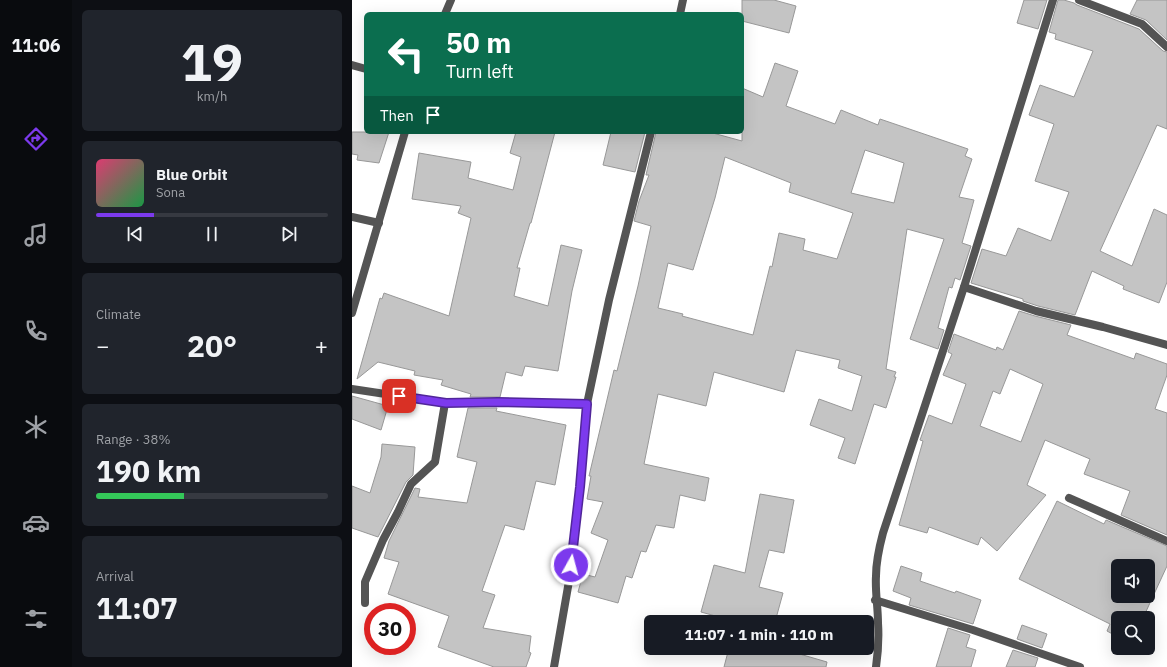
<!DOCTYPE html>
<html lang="en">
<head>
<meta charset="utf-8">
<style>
	:root { --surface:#171b24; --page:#20242c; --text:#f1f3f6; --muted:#9ea1a6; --line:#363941; --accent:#7c3aed }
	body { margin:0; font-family:"IBM Plex Sans",sans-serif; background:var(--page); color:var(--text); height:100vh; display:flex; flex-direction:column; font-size:15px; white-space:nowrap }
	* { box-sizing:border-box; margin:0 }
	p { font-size:13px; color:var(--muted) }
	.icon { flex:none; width:22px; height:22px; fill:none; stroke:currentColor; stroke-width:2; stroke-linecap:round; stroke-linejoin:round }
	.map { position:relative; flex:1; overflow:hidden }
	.details { display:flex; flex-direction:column; gap:10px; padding:10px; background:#0d0f14; width:280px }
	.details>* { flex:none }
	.guide { position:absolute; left:12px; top:12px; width:380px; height:122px; border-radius:6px; box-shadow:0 4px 16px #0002; background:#0b6e4f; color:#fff; overflow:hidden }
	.buttons { position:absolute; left:759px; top:559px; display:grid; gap:8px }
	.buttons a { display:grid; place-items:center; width:44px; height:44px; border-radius:6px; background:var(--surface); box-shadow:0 4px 16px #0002; font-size:20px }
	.speed { position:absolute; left:12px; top:603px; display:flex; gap:8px; font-size:20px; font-weight:700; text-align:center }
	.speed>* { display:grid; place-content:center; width:52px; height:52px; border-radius:50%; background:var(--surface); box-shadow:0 4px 16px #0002; line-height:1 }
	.speed .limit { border:6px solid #d22; background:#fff; color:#111 }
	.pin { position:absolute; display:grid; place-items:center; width:34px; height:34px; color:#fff; margin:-17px; border-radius:8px; box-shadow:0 2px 6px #0006 }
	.me { position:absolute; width:44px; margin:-22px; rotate:7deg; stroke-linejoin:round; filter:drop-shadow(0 0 3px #0008) }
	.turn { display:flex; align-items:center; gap:14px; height:84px; padding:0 16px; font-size:18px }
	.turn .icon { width:52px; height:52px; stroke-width:2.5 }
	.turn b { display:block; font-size:28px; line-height:34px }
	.then { display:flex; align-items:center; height:38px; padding:0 16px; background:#0003; gap:8px; font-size:15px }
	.big { font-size:30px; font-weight:700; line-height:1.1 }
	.details .tile { flex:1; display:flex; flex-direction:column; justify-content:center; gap:6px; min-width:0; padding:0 14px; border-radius:6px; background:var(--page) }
	.details .dial { align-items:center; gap:0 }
	.dial b { font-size:52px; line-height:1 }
	.song { display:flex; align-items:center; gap:12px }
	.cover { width:48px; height:48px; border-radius:6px; background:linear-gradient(135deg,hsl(340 70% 55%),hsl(140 70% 35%)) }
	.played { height:4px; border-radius:2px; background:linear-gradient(90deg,var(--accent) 25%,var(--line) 25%) }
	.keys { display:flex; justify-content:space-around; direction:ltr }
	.heat { display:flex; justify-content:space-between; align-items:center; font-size:22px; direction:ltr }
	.charge { height:6px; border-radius:3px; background:linear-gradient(90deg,#34c759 38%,var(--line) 0) }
	.trip { position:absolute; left:292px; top:615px; width:230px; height:40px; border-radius:6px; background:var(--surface); box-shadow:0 4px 16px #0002; font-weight:700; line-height:40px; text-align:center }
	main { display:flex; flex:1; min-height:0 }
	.tab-bar { display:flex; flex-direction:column; width:72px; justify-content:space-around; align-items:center; background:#090b0e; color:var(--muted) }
	.tab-bar .icon { width:28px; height:28px }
	.tab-bar .selected { color:var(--accent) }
	.tab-bar b { font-size:18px; color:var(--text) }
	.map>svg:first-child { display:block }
	.building { fill:#c4c4c4; stroke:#989898; fill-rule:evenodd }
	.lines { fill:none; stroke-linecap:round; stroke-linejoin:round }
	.street { stroke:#545454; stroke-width:8 }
	.route-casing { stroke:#51269a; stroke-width:10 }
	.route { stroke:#7c3aed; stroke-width:7 }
</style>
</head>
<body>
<main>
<nav class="tab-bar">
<b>11:06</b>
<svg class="icon selected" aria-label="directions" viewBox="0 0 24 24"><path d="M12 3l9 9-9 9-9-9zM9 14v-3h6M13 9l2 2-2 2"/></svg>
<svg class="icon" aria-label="music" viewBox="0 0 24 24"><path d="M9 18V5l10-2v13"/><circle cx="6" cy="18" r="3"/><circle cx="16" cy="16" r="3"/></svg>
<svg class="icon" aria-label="phone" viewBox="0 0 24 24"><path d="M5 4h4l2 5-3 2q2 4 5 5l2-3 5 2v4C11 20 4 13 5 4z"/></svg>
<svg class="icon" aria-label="climate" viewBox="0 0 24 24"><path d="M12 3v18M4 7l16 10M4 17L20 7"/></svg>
<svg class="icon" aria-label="car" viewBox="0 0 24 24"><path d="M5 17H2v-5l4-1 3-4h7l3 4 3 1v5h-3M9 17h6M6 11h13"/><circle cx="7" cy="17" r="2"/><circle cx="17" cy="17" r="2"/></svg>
<svg class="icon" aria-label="filters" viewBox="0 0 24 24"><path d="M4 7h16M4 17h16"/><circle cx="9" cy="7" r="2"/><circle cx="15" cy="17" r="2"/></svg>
</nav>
<section class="details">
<div class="tile dial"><b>19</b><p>km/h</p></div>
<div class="tile">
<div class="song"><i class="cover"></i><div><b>Blue Orbit</b><p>Sona</p></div></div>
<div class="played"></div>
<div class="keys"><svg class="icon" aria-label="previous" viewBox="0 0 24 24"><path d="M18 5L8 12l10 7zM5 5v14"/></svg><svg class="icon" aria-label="pause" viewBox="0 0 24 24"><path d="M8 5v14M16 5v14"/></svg><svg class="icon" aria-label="next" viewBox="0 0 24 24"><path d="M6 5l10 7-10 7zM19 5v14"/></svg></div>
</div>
<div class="tile"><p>Climate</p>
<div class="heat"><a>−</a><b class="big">20°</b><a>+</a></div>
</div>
<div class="tile"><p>Range · 38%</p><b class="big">190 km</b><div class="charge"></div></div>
<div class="tile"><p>Arrival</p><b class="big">11:07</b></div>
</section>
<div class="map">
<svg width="815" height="667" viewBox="0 0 815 667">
	<rect width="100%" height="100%" fill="#fff"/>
	<!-- building -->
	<g class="building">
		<path d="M390 0H422L444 6 437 33 390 21Z"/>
		<path d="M672 0H695L686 29 665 23Z"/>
		<path d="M706 0H712L722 3 725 5 787 29 811 51 815 52V129L805 125 748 251 780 266 802 209 815 215V282L807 303 771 289 772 286 740 271 723 315 686 306 671 301V299L619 283 630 249 654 256 666 228 699 241 717 192 683 181 702 124 677 115 688 85 722 97 741 51 703 39 704 34 697 32Z"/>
		<path d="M785 0H815V40L794 20 778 14Z"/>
		<path d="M423 63 446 71 434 106 483 124 489 110 526 125 528 119 616 149 613 156 620 159 607 197 622 200 610 243 619 246 608 280 603 278 600 288 597 287 586 328 592 330 586 349 558 339 592 239 555 229 534 369 544 372 542 377H544L534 408 522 404 503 464 486 458 493 438 458 425 467 399 500 411 510 376 486 368 488 360 444 350 432 392 362 372 354 406 306 394 292 464 357 478 353 501 328 495 322 528 304 525 294 552 289 551 280 578 274 576 266 603 226 592 231 574 243 577 256 540 239 533 251 502 235 499 239 476H237L262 370 265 371 286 286 299 226 282 221 287 201 297 175H294L304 132H357L390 141V88L411 97ZM513 150 552 163 542 203 499 193ZM373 157 439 183 437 192 501 213 485 259 451 250 453 239 427 233 420 267 418 266 401 335 330 316 331 314 306 308 316 263 341 270 363 198Z"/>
		<path d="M0 132H37L27 163 5 160 6 155 0 154Z"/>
		<path d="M164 132H203L179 223H178L165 268H168L162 296 196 306 209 245 230 250 220 291 206 371 173 366 170 376 154 372 148 397H118L119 394 89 385 91 380 62 375 63 371 26 362 5 379 28 298 30 299 32 293 97 316 119 218 106 213 109 206 60 199 67 153 119 162 116 178 161 190 169 157 158 153Z"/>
		<path d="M259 132H293L283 172 251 165Z"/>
		<path d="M667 311 683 316 719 325 715 335 782 359 784 353 815 364V375L803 409 815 413V535L769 515 778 491 732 474 738 459 693 440 675 485 694 495 645 551 629 537 626 545 577 527 575 533 547 525 571 441 568 440 577 415 600 424 614 384 591 375 600 354 596 352 602 334 644 350 645 347 651 350ZM658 369 691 384 669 442 628 426 641 391 648 394Z"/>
		<path d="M0 396 36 406 29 430 0 419Z"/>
		<path d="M116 408H145L144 411 214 425 203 485 184 481 172 530 153 525 130 591 143 595 131 628 179 636 177 652 179 653 174 667H142L86 647 97 616 36 594 47 562 32 558 37 541 63 488 68 489 66 497 115 503 125 462 105 457Z"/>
		<path d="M30 444 63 447 61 475 54 482 26 537 0 528V486L18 493 29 457Z"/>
		<path d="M408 494 442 500 432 553 417 550 407 587 431 593 423 622H385L349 612 362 565 393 573Z"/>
		<path d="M705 501 752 524 754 520 815 546V566L791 618H766V637L755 631 758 624 667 579ZM766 566H796V596H766Z"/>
		<path d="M549 566 570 573 568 581 603 593 604 591 629 600 621 624 557 605 559 598 541 591Z"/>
		<path d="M670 625 695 634 690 648 665 639Z"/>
		<path d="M596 628 618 635 614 647 624 650 619 667H584Z"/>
		<path d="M377 648H427L475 662 474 667H372Z"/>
		<path d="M661 650 686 658 683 667H654Z"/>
	</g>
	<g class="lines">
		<!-- street -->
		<g class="street">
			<path d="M727 0 790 24 815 47"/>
			<path d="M93 14 99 0"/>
			<path d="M328 14 331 0"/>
			<path d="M0 65 14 69"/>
			<path d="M0 217 27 223"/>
			<path d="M612 287 684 311 751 327 815 345"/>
			<path d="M0 313 53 132"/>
			<path d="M0 389 93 403 146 402 235 404"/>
			<path d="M717 498 815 541"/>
			<path d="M523 600 621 630 728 667"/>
			<path d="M13 603V582L31 540 46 512 59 484 83 462 93 403"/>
			<path d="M202 667 217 581 228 487 235 404 257 300 299 132"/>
			<path d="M524 667C526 653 527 638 526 623 526 607 523 592 524 576 524 562 527 548 531 533L612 287 701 0"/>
		</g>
	</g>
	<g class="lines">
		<!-- route casing -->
		<g class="route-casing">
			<path id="route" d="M47 396 94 403 146 402 235 404 228 487 219 565"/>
		</g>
		<!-- route -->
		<use href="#route" class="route"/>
	</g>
</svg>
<div class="buttons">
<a><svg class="icon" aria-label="sound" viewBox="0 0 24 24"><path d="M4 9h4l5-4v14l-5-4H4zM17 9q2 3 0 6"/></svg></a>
<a><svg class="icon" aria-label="search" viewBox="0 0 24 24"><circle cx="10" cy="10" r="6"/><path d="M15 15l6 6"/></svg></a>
</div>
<div class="speed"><div class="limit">30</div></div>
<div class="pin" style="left:47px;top:396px;background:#d93025"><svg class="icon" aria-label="arrive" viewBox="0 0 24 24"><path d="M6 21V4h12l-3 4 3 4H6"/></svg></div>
<svg class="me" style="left:219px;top:565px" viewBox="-20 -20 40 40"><circle r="17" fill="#7c3aed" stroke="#fff" stroke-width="3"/><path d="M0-11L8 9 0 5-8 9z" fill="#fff"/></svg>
<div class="trip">11:07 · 1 min · 110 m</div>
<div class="guide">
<div class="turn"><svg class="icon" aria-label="left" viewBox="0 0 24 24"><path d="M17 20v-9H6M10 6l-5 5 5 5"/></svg><div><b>50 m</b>Turn left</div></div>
<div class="then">Then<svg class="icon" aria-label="arrive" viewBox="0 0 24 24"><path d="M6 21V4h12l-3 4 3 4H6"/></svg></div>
</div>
</div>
</main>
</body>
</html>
